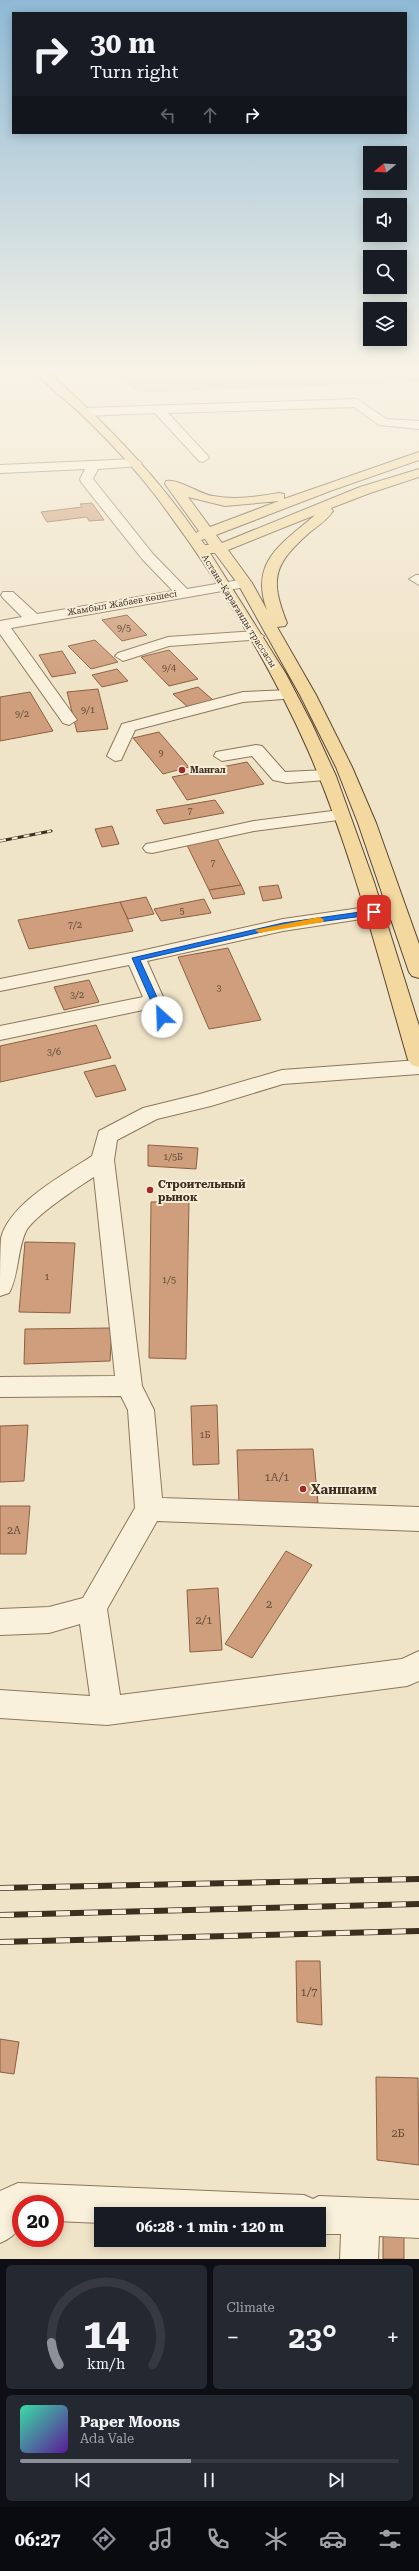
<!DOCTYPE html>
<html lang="en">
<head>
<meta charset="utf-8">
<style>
	:root { --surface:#171b24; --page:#242831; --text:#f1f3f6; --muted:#9ea1a6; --line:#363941; --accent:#8c9099 }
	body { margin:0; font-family:"Roboto Serif",serif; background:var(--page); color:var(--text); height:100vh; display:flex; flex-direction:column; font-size:15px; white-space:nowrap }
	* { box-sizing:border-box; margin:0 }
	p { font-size:13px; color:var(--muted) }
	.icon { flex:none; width:22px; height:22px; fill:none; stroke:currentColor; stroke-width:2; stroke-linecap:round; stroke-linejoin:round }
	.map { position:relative; height:2259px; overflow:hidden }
	.sheet { display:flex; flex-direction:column; gap:6px; padding:6px; background:#0d0f14; flex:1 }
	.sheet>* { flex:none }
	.banner { position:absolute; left:12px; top:12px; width:395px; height:122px; border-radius:0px; box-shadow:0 2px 10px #0003; background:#171b24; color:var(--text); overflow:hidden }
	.needle { width:26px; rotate:252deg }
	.controls { position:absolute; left:363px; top:146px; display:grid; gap:8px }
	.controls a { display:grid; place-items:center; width:44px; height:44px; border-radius:0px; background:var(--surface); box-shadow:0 2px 10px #0003; font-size:20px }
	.speed { position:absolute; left:12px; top:2195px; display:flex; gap:8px; font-size:20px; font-weight:700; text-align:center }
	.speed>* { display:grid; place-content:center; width:52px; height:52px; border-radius:50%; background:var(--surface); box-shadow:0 2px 10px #0003; line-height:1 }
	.speed .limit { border:6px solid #d22; background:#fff; color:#111 }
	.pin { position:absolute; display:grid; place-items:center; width:34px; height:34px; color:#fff; margin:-17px; border-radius:8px; box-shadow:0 2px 6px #0006 }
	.me { position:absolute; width:44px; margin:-22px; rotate:335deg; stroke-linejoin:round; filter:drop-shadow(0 0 3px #0008) }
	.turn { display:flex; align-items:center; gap:14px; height:84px; padding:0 12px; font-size:18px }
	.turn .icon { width:52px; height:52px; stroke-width:2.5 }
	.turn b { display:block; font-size:28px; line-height:34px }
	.lanes { display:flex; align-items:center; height:38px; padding:0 12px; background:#0003; justify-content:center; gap:20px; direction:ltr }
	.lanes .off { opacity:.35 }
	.big { font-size:30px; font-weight:700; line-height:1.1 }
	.sheet .widget { flex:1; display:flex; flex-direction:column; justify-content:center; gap:6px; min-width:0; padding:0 14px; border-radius:6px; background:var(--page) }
	.sheet .dial { align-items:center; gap:0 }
	.dial svg { height:104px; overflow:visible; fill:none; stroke:var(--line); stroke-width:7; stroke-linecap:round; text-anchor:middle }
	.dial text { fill:var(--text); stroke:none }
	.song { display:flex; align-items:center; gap:12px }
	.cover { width:48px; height:48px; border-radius:6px; background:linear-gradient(135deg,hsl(160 70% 55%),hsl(270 70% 35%)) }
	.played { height:4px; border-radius:2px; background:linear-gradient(90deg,var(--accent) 45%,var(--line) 45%) }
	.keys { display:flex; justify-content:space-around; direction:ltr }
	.heat { display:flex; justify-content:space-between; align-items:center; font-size:22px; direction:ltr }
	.sheet .tiles { flex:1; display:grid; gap:6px; grid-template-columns:1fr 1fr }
	.widget:last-child { grid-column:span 2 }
	.trip { position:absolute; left:94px; top:2207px; width:232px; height:40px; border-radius:0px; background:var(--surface); box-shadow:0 2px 10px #0003; font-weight:700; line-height:40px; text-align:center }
	.tabs { display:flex; height:64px; justify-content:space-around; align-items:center; background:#090b0e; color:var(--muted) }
	.tabs .icon { width:28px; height:28px }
	.tabs .current { color:var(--accent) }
	.tabs b { font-size:18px; color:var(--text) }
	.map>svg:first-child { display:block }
	.green { fill:#c9cf9b }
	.building { fill:#cf9f7d; stroke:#8d5f41 }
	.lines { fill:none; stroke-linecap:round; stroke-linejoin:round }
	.minor-casing { stroke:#8d765c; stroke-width:2 }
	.major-casing { stroke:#5b4430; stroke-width:2 }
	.minor { fill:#faf1dc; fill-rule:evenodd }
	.major { fill:#f3d9a0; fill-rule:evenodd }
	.rail-far1-casing { stroke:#3d2e20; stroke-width:3 }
	.rail-casing { stroke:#3d2e20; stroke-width:6 }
	.rail-far1 { stroke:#f7eed8; stroke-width:2; stroke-dasharray:6; stroke-linecap:butt }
	.rail { stroke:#f7eed8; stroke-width:4.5; stroke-dasharray:14; stroke-linecap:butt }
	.route { fill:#1a73e8; stroke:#114b97 }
	.slow { fill:#f59e0b }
	.poi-dot { fill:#9e2a2b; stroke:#f7eed8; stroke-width:1.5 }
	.labels { text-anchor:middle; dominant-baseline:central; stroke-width:4; stroke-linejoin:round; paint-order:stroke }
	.far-street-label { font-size:9px; fill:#3d2e20; stroke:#f7eed8 }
	.number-label { font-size:9px; fill:#624a37 }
	.far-poi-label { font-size:9px; font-weight:bold; fill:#3d2e20; stroke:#f7eed8; text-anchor:start }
	.poi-label { font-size:11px; font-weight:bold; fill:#3d2e20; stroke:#f7eed8; text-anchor:start }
	.near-number-label { font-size:11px; fill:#624a37 }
	.near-poi-label { font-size:13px; font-weight:bold; fill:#3d2e20; stroke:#f7eed8; text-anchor:start }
</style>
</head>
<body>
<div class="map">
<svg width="419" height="2259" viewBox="0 0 419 2259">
	<rect width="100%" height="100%" fill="#f0e4c8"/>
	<!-- green -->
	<path class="green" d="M105 368H419V382L139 393Z"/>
	<!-- building -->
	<g class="building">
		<path d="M92 503 104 520 89 521 87 517 47 522 41 512 82 507 80 504Z"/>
		<path d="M127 615 147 635 122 641 102 620Z"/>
		<path d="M95 640 118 662 91 669 68 646Z"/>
		<path d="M169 650 198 679 169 686 141 657Z"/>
		<path d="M62 651 76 673 52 677 39 655Z"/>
		<path d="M117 669 128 681 102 687 92 675Z"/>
		<path d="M198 687 213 700 188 707 173 694Z"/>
		<path d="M98 689 108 729 77 732 67 692Z"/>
		<path d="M30 692 53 731 0 741V697Z"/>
		<path d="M159 732 189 767 163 774 133 738Z"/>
		<path d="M247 762 264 784 187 800 172 777Z"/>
		<path d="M215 800 224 813 164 824 156 810Z"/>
		<path d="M112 826 119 844 102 847 95 829Z"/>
		<path d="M216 837 241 885 209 890 185 841Z"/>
		<path d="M241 885 245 894 213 899 209 890Z"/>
		<path d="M278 885 282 898 263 901 259 887Z"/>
		<path d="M146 897 154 914 128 919 120 902Z"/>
		<path d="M204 899 211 913 161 921 154 909Z"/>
		<path d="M120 902 133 931 29 949 18 920Z"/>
		<path d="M228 948 261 1020 209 1029 178 957Z"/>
		<path d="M89 980 99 1002 64 1010 54 987Z"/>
		<path d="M96 1025 111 1058 0 1082V1046Z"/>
		<path d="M115 1065 126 1090 96 1097 84 1072Z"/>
		<path d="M148 1145 198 1148 196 1169 148 1166Z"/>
		<path d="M189 1201 186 1359 149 1358 151 1202Z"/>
		<path d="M25 1242 75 1243 70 1313 19 1312Z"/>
		<path d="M112 1328 110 1361 24 1364 25 1329Z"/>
		<path d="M217 1405 219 1464 193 1465 191 1406Z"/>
		<path d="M28 1425 24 1481 0 1482V1426Z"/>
		<path d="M313 1449 318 1503 239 1505 237 1450Z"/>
		<path d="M0 1506H30L26 1554H0Z"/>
		<path d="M286 1551 312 1565 252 1658 225 1644Z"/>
		<path d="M218 1588 222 1650 190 1652 187 1590Z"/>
		<path d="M296 1961H320L322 2025 297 2022Z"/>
		<path d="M0 2039 19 2042 14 2074 0 2072Z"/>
		<path d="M376 2077 418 2078 419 2165 377 2160Z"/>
		<path d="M383 2233 404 2235V2259H383Z"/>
	</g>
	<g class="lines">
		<!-- minor casing -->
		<g class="minor-casing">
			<g id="minor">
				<path d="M357 399 386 419 419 421V429L379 425 354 407 168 413 207 455 209 458 203 462 199 461 155 413 86 416 80 412 86 408Z"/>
				<path d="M136 459 142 463 140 466 98 469 93 479 153 554 187 589 245 579 252 583 245 587 11 628 77 720 69 725 63 723 0 634V621L22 617 3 598 1 595 3 592H13L37 614 173 591 143 560 81 482 80 479 85 469 0 473V465Z"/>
				<path d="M416 575H419V585L409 579Z"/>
				<path d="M256 631 264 636 261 639 169 646 123 661 115 656 118 653 168 637Z"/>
				<path d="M289 690 297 695 295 698 243 702 135 730 121 760 115 761 107 756 122 724 243 692Z"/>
				<path d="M256 745 262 746 285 772 326 770 332 771 335 775 332 779 326 780 287 783 273 780 252 756 222 761 214 756 216 752Z"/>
				<path d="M340 810 346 811 349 815 346 819 254 831 152 853 146 852 143 848 146 844 152 843 254 821Z"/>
				<path d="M374 906 381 908 383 912 381 916 283 931 147 961 172 1017 169 1022 162 1023 155 1022 148 1009 0 1040V1026L143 997 129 965 0 991V979L136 952 283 919Z"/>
				<path d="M419 1060V1074L283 1084 211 1106 157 1119 117 1140 114 1160 142 1386 154 1410 162 1498 419 1507V1531L157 1521 107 1609 120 1695 402 1659 419 1651V1681L407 1686 107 1725 0 1718V1690L90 1696 80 1624 49 1633 0 1635V1609L49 1607 83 1598 135 1508 128 1410 121 1396 0 1397V1377L115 1376 94 1177C78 1187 34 1216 26 1231 17 1250 19 1275 9 1293L0 1296C0 1278 0 1255 1 1238 10 1203 63 1175 92 1156L99 1131 143 1108 200 1094 282 1070Z"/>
				<path d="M18 2183 304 2195 313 2199 319 2196 419 2200V2238L379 2236 378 2259H340L341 2234H319V2214H101V2223L55 2221V2204H21C21 2225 21 2234 0 2243V2191Z"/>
			</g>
		</g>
		<!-- major casing -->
		<g class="major-casing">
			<path id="major" d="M31 368H44C101 419 152 470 196 533L199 531 165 484 166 481C178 478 199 494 213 496 235 500 257 497 279 493L284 494V499L419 452V460L330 491 216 535 222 543 360 487 419 469V477L370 493 331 508 333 511C327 520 318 526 310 532 274 564 269 578 287 623L285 626 277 627 316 695 352 767 376 823 419 944V978L412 976 409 972 358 823 336 767 300 695 238 584 215 553H210L286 674 312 724 336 776 374 882 419 1026V1067L412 1065 408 1060C378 956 351 849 308 750 268 660 214 573 155 495 132 465 106 438 79 412 63 398 45 384 31 368ZM188 497 225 506 279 501 210 527ZM315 515C283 543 249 561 267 610L252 583 228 550ZM205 539 209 545H205L201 540Z"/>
		</g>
		<!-- minor -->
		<use href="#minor" class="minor"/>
		<!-- major -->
		<use href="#major" class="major"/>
		<!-- rail-far1 casing -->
		<g class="rail-far1-casing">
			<path id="rail-far1" d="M0 841 51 831"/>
		</g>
		<!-- rail casing -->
		<g class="rail-casing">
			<g id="rail">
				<path d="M0 1888 419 1879"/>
				<path d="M0 1915 419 1904"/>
				<path d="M0 1942 419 1931"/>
			</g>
		</g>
		<!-- rail-far1 -->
		<use href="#rail-far1" class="rail-far1"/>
		<!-- rail -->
		<use href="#rail" class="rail"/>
	</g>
	<!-- sky -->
	<linearGradient id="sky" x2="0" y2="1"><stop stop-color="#8fbad6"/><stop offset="0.54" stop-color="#f8f3e6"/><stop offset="1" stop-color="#f8f3e6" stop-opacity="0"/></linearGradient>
	<rect width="419" height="684" fill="url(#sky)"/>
	<!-- route -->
	<path class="route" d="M374 910 378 912 377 914 283 927 140 960 166 1017 162 1019 158 1017 132 958 283 923Z"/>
	<!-- slow -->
	<path class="slow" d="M320 917 324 920 323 922 259 933 255 930Z"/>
	<!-- markers -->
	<g class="poi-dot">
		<circle cx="182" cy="770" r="4"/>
		<circle cx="150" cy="1190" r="4"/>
		<circle cx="303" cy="1489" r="4"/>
	</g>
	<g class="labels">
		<!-- far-street labels -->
		<g class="far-street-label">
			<text transform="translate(122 603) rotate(-10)">Жамбыл Жабаев көшесі</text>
			<text transform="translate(239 611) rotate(58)">Астана-Қарағанды трассасы</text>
		</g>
		<!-- number labels -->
		<g class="number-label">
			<text x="124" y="628">9/5</text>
			<text x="169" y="668">9/4</text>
			<text x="88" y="710">9/1</text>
			<text x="22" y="714">9/2</text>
			<text x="161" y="753">9</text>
			<text x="190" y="811">7</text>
			<text x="213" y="863">7</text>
			<text x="182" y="911">5</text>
			<text x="75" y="925">7/2</text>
			<text x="219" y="988">3</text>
			<text x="77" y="995">3/2</text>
			<text x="54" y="1052">3/6</text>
			<text x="173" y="1157">1/5Б</text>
			<text x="47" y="1277">1</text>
			<text x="169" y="1280">1/5</text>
			<text x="205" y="1435">1Б</text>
		</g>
		<!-- far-poi labels -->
		<g class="far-poi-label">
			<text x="190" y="770">Мангал</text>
		</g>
		<!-- poi labels -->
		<g class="poi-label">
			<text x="158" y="1184">Строительный<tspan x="158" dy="13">рынок</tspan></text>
		</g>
		<!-- near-number labels -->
		<g class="near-number-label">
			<text x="277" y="1477">1А/1</text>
			<text x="14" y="1530">2А</text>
			<text x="269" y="1604">2</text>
			<text x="204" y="1620">2/1</text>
			<text x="309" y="1992">1/7</text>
			<text x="398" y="2133">2Б</text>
		</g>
		<!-- near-poi labels -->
		<g class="near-poi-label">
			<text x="311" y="1489">Ханшаим</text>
		</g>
	</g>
</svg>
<div class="controls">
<a><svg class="needle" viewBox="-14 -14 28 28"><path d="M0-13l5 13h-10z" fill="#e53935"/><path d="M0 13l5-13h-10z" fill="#9ea1a6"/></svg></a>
<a><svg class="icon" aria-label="sound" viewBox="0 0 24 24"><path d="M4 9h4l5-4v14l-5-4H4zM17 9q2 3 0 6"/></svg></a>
<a><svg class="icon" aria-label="search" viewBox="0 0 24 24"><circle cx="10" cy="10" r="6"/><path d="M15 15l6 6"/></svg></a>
<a><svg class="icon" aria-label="layers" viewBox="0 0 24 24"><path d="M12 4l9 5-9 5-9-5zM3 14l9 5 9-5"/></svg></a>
</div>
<div class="speed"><div class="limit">20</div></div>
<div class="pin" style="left:374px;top:912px;background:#d93025"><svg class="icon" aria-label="arrive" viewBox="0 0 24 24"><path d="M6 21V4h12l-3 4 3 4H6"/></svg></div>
<svg class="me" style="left:162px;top:1017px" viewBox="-20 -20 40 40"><circle r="19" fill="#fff"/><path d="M0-13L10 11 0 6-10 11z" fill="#1a73e8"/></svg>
<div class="trip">06:28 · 1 min · 120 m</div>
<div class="banner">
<div class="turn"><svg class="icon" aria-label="right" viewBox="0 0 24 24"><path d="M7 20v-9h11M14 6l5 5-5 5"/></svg><div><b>30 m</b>Turn right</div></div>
<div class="lanes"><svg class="icon off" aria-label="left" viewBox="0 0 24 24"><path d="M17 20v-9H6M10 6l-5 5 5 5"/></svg><svg class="icon off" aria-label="ahead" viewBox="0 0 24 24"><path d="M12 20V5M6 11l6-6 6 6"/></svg><svg class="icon" aria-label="right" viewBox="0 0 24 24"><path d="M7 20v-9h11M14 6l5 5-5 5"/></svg></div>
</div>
</div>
<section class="sheet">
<div class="tiles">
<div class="widget dial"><svg viewBox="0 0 100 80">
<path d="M14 69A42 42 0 1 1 86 69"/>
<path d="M14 69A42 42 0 0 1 8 52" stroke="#8c9099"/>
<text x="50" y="56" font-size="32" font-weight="700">14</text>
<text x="50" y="72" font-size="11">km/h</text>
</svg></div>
<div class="widget"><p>Climate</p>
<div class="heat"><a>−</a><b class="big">23°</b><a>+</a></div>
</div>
<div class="widget">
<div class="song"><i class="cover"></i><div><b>Paper Moons</b><p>Ada Vale</p></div></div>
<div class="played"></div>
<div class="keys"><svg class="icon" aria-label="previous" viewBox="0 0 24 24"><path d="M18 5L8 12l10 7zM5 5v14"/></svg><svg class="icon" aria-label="pause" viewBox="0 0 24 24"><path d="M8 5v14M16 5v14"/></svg><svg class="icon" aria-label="next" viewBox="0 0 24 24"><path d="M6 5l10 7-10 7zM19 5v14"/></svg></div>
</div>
</div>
</section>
<nav class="tabs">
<b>06:27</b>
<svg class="icon current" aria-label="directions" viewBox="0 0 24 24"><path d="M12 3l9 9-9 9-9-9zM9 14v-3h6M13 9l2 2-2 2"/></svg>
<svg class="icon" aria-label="music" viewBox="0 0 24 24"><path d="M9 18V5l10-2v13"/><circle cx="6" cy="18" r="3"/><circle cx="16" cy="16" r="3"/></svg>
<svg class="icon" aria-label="phone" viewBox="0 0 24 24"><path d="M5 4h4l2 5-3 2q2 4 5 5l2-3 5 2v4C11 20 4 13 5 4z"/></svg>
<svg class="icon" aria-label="climate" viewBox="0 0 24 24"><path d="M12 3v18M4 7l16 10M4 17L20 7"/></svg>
<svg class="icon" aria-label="car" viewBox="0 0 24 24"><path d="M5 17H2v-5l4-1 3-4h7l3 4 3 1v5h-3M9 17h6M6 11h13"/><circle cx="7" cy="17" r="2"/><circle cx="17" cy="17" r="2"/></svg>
<svg class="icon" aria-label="filters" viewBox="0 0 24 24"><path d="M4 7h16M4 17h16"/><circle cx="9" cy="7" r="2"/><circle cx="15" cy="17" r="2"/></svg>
</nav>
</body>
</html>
